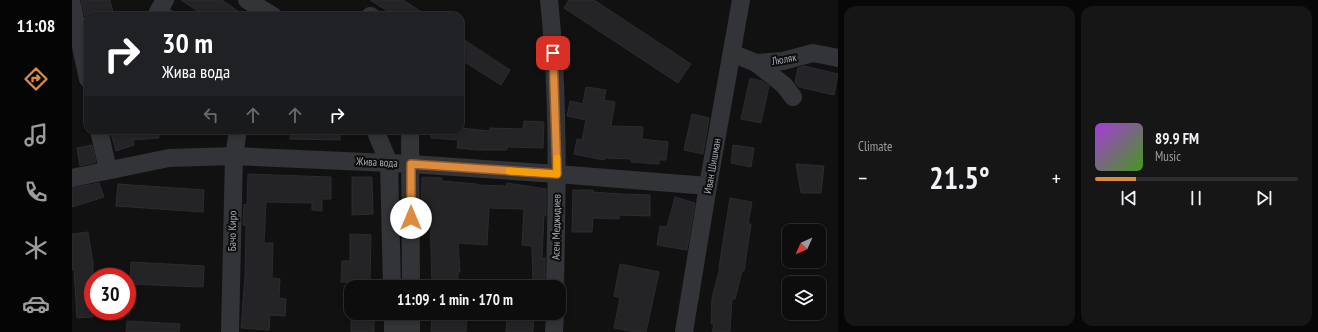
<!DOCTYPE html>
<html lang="en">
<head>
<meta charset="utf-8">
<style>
	:root { --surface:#0d0d0e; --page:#161617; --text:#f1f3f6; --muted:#9a9c9e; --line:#2d2d2e; --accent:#dc8b3f }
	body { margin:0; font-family:"PT Sans Narrow",sans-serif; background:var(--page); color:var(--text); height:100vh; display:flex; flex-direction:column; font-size:15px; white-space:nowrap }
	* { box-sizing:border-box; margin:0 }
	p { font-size:13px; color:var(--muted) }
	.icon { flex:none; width:22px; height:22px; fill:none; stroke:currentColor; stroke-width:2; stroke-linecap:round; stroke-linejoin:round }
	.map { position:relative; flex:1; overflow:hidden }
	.side { display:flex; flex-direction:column; gap:6px; padding:6px; background:#070708; width:480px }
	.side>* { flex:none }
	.guide { position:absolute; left:12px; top:12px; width:380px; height:122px; border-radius:12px; box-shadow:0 2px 6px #0003,0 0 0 1px var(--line); background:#202124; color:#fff; overflow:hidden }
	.needle { width:26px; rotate:225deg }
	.fabs { position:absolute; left:710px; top:224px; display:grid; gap:8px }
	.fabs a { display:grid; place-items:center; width:44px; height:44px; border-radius:8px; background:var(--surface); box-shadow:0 2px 6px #0003,0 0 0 1px var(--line); font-size:20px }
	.speed { position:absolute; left:12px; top:268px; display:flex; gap:8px; font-size:20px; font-weight:700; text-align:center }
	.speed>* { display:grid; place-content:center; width:52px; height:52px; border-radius:50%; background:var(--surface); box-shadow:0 2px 6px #0003,0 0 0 1px var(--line); line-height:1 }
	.speed .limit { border:6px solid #d22; background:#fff; color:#111 }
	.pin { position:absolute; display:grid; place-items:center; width:34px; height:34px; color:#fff; margin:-17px; border-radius:8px; box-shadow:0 2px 6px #0006 }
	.me { position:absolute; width:44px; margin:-22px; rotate:0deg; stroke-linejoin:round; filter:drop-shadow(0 0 3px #0008) }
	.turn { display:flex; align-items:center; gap:14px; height:84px; padding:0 12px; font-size:18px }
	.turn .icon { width:52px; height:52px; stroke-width:2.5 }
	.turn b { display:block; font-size:28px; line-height:34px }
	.lanes { display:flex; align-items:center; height:38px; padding:0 12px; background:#0003; justify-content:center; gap:20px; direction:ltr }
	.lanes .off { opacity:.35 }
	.big { font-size:30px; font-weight:700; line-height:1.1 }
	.side .widget { flex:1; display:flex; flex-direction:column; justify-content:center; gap:6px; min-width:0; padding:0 14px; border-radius:12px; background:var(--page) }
	.song { display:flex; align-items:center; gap:12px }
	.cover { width:48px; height:48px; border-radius:6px; background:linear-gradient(135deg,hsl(280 70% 55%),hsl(100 70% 35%)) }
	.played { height:4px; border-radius:2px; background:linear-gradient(90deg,var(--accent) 20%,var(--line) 20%) }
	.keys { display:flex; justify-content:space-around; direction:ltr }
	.heat { display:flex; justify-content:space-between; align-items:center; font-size:22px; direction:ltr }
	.side .tiles { flex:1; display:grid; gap:6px; grid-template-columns:repeat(2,1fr) }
	.trip { position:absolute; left:272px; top:280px; width:222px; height:40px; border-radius:12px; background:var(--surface); box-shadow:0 2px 6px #0003,0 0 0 1px var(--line); font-weight:700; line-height:40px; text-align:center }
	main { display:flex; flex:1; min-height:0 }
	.tab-bar { display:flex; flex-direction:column; width:72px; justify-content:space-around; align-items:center; background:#050506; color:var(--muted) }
	.tab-bar .icon { width:28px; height:28px }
	.tab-bar .on { color:var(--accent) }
	.tab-bar b { font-size:18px; color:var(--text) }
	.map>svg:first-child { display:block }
	.building { fill:#242426; stroke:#2b2c2e }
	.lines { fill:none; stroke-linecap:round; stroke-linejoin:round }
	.minor { stroke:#323437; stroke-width:18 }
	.route-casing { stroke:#8f5a29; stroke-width:10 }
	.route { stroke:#dc8b3f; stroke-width:7 }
	.slow { stroke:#f59e0b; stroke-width:7 }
	.labels { text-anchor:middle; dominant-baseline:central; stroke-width:4; stroke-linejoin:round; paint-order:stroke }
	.street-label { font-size:11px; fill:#a4aab1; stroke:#0c0c0d }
</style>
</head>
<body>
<main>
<nav class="tab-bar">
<b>11:08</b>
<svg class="icon on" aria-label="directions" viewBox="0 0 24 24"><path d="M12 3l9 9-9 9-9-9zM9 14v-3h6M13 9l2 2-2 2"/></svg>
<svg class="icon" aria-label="music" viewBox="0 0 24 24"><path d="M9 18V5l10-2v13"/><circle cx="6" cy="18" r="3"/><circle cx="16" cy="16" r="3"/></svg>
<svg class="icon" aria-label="phone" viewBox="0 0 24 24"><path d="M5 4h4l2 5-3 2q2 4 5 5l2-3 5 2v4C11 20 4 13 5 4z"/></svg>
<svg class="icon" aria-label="climate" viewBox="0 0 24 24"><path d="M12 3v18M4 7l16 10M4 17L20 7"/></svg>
<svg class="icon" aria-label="car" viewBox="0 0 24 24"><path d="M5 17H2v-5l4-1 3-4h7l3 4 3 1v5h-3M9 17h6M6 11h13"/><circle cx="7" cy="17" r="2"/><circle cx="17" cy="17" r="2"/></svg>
</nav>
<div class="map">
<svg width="766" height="332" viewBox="0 0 766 332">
	<rect width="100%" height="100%" fill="#111112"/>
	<!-- building -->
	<g class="building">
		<path d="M9 0H38L42 16H13Z"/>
		<path d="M109 0H150L173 16H133Z"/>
		<path d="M298 0H331L356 16H323Z"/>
		<path d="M497 0H522L619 64 606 83 492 8Z"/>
		<path d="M388 37 438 70 429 85 388 59Z"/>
		<path d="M732 66 766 74 762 95 727 87 723 82 726 68Z"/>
		<path d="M678 78 690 81 697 86 689 123 669 119Z"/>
		<path d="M514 87 534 90 532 100 543 102 539 126 571 127 570 139 596 142 594 160H587V164L559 162V159L533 158 532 160 502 154 505 139 510 140 514 120 495 116 498 101 511 104Z"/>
		<path d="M620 114 637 118 631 154 612 150Z"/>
		<path d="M452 121 472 122 471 148 435 147V150H405L385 148 386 140 359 138V130H388V128L418 131V128L451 129Z"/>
		<path d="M38 130H86L87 138 61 140 62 145 44 151Z"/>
		<path d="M218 130H268V140L218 139Z"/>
		<path d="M20 145 24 162 8 166 5 148Z"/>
		<path d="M661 145 682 148 679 167 659 163Z"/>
		<path d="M724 164 752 166 749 193H729Z"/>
		<path d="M176 174 259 177V199H250V211L240 210V203L194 202 192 243H201L200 278 208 279 207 298 214 299 213 316 198 315 197 330 169 328 173 276 174 226 171 225 172 204 175 205Z"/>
		<path d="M280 177H300L301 214 280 215Z"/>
		<path d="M350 177 370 178V181L405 184V185L434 186 435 183 474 189V215H472L470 258H473V287H461L460 246 450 245 452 209 417 208 415 245 386 243 388 272H386V287H360L358 212H349Z"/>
		<path d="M27 183 32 197 0 207V188Z"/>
		<path d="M46 184 132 190 131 212 44 206Z"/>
		<path d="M501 190H521V192L548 194 578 195V216L547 215V219L521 218 520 232H500Z"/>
		<path d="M603 197 623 203 615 250 585 245 588 226 595 227Z"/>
		<path d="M658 198 680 202 676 224H679L676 244 672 271H670L663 299H660L658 332H640L642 324H639L640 298 648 267H647Z"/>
		<path d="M16 232 21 263V317L5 318 2 269 0 270V234Z"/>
		<path d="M278 234 299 235 298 283 269 282 270 261H278Z"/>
		<path d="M59 262 132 266 131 287 58 284Z"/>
		<path d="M548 264 587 272 574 332H563L542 328 548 298 542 296Z"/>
		<path d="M360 314 395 316 394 332H359Z"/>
		<path d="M435 315 462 316 461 332H434Z"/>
		<rect x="279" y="316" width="23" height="16"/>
		<path d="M55 321 108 324 107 332H54Z"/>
	</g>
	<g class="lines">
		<!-- minor -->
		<g class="minor">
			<path d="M175 0 201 16"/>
			<path d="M477 0C487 95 485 191 483 287"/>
			<path d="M0 5 16 79"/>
			<path d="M93 16 86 12 93 0"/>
			<path d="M298 16H299"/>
			<path d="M660 53 684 63 711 61 741 53 766 58"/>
			<path d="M684 63 712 85 721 97"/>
			<path d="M27 130 36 170"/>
			<path d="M303 130 317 163 320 287"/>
			<path d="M338 130 339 287"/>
			<path d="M0 178 97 158 162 156 339 164 485 174 636 186"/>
			<path d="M321 313V332"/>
			<path d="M339 313V332"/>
			<path d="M158 332 162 156 166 130"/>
			<path d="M482 332 483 313"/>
			<path d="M612 332 636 186 669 0"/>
		</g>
	</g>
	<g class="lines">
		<!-- route casing -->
		<g class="route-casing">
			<path id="route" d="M339 218V164L485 174 481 53"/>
		</g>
		<!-- route -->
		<use href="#route" class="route"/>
		<!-- slow -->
		<path class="slow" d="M437 171 485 174V158"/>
	</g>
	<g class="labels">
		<!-- street labels -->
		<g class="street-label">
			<text transform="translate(712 59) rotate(-10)">Люляк</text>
			<text transform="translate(305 162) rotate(3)">Жива вода</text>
			<text transform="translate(640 166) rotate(-80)">Иван Шишман</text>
			<text transform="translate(484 227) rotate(-89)">Асен Меджидиев</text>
			<text transform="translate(160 231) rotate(-89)">Бачо Киро</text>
		</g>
	</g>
</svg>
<div class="fabs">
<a><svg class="needle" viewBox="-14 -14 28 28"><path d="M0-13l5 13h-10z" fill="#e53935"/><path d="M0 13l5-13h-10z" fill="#9a9c9e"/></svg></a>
<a><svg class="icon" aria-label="layers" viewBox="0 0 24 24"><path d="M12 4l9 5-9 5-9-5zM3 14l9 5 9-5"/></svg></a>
</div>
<div class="speed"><div class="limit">30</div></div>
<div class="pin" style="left:481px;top:53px;background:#d93025"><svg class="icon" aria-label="arrive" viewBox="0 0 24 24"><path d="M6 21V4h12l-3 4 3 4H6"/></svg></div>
<svg class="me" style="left:339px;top:218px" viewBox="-20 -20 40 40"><circle r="19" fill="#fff"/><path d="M0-13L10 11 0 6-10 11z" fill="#dc8b3f"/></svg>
<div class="trip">11:09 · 1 min · 170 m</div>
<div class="guide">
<div class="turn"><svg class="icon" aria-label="right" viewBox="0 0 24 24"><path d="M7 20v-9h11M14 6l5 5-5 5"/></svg><div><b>30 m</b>Жива вода</div></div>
<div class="lanes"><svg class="icon off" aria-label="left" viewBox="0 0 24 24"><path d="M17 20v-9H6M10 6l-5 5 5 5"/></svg><svg class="icon off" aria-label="ahead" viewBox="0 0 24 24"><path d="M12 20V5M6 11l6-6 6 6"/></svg><svg class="icon off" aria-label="ahead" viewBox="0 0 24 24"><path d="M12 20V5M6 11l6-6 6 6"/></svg><svg class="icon" aria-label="right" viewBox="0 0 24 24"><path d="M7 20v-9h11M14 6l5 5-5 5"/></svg></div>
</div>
</div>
<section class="side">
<div class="tiles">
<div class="widget"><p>Climate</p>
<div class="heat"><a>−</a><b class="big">21.5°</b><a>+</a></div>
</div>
<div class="widget">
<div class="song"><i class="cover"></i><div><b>89.9 FM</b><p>Music</p></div></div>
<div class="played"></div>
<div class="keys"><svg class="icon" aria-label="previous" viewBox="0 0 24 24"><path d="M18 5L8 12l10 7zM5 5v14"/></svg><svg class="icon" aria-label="pause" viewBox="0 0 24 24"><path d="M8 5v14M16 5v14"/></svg><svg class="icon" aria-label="next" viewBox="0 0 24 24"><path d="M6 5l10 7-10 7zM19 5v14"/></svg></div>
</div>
</div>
</section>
</main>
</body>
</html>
